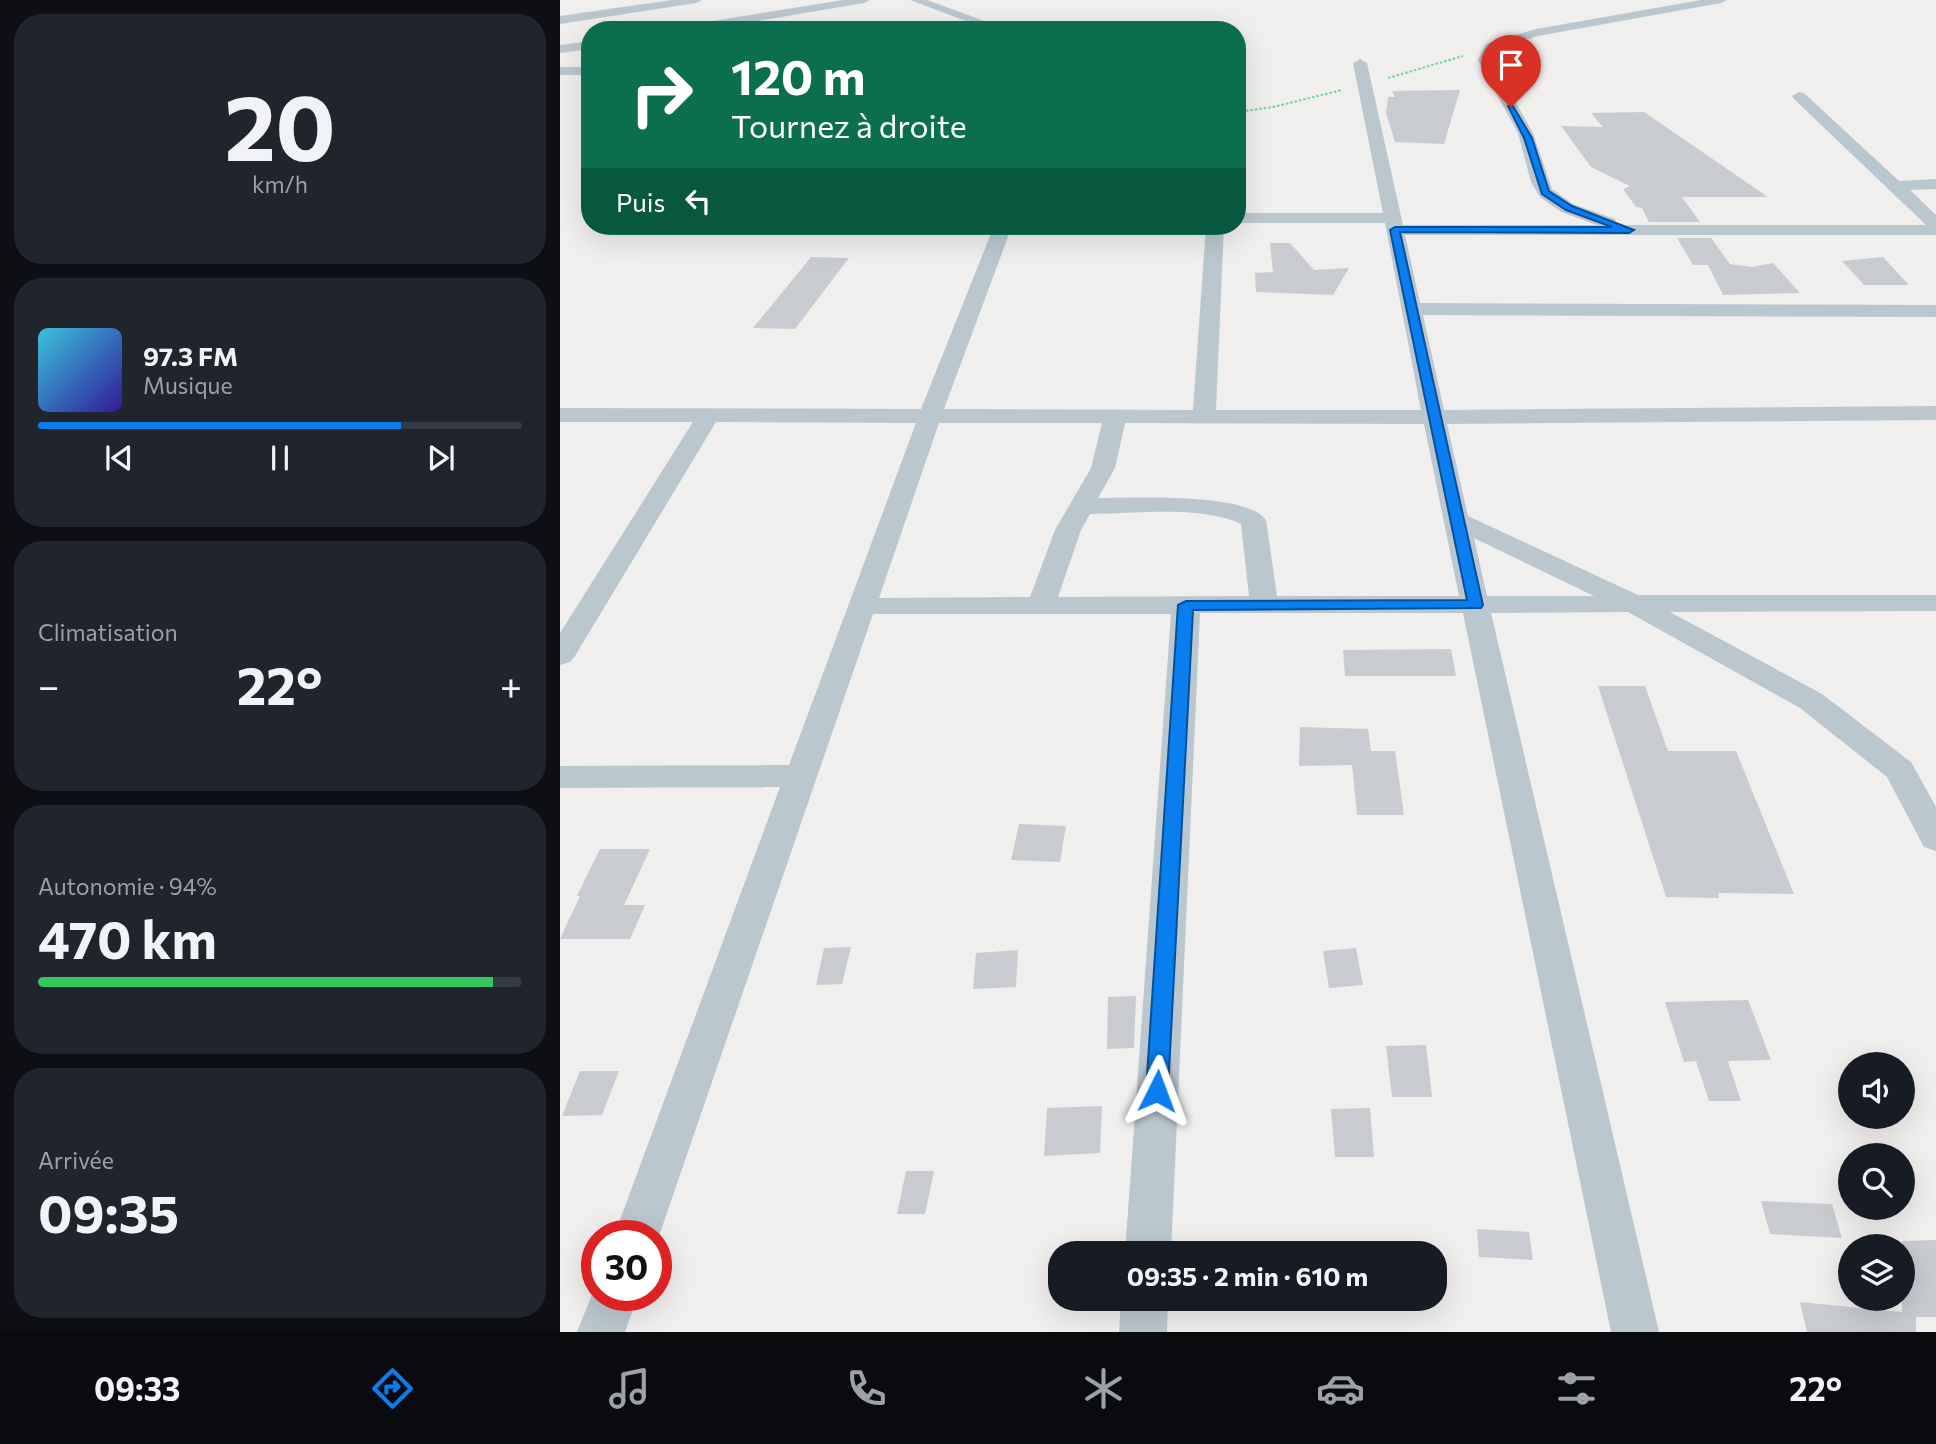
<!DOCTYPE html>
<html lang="fr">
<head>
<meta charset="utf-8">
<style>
	:root { --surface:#171b24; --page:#20242c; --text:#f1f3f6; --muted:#9ea1a6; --line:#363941; --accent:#0a7def }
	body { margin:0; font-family:Commissioner,sans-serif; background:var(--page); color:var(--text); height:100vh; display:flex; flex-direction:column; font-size:26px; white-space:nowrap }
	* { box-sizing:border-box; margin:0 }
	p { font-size:23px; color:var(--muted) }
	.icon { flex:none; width:38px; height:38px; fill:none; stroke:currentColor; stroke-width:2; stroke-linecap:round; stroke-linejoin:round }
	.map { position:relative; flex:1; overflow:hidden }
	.drawer { display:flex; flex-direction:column; gap:14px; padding:14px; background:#0d0f14; width:560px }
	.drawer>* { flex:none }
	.top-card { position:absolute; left:21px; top:21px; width:665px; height:214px; border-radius:28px; box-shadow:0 7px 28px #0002; background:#0b6e4f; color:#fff; overflow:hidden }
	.tools { position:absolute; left:1278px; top:1052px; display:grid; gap:14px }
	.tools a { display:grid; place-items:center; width:77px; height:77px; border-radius:50%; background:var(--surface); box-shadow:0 7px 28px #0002; font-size:35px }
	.speed { position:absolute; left:21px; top:1220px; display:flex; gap:14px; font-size:35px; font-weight:700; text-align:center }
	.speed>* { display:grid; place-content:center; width:91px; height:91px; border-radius:50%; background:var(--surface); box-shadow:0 7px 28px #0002; line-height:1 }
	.speed .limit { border:10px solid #d22; background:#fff; color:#111 }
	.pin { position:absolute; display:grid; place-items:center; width:60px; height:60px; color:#fff; margin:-72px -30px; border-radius:50% 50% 50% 0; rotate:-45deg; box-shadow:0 0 7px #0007 }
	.pin .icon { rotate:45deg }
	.me { position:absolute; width:77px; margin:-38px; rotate:3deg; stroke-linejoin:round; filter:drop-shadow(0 0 5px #0008) }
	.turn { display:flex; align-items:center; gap:24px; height:147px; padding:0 35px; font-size:32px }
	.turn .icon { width:91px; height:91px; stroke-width:2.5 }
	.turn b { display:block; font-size:49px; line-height:60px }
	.then { display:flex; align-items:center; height:66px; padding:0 35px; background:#0003; gap:14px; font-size:26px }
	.big { font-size:52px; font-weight:700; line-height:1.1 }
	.drawer .card { flex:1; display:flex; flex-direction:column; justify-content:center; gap:10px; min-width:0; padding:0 24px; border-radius:28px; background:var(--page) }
	.drawer .dial { align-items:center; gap:0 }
	.dial b { font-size:91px; line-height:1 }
	.song { display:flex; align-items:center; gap:21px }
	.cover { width:84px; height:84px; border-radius:10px; background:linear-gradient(135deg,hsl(190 70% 55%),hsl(250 70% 35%)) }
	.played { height:7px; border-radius:4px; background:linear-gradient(90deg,var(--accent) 75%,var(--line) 75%) }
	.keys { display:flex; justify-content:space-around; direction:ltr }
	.heat { display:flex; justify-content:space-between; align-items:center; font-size:38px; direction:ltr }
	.charge { height:10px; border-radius:5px; background:linear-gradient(90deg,#34c759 94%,var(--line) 0) }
	.trip { position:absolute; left:488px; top:1241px; width:399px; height:70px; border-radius:28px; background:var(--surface); box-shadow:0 7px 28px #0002; font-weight:700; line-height:70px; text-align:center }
	.tabs { display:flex; height:112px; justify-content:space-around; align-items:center; background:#090b0e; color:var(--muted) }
	.tabs .icon { width:49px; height:49px }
	.tabs .on { color:var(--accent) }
	.tabs b { font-size:32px; color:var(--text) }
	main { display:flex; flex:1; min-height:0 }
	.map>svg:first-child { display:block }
	.building { fill:#c8ccd1 }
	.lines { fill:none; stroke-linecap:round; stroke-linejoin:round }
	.path { stroke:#6ed39b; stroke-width:2; stroke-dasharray:2.5 2; stroke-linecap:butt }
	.street { fill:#bbc7cf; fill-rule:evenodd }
	.route { fill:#0a7def; stroke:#06519b; stroke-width:2 }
</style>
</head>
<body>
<main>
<section class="drawer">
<div class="card dial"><b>20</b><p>km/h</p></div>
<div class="card">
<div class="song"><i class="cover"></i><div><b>97.3 FM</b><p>Musique</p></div></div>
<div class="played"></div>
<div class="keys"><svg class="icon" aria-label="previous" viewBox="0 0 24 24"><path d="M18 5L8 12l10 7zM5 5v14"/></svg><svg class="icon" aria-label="pause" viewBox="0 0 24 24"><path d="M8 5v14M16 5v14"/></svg><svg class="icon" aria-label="next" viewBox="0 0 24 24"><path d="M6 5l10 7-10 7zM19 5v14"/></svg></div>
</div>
<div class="card"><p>Climatisation</p>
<div class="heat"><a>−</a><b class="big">22°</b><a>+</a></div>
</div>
<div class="card"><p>Autonomie · 94%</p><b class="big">470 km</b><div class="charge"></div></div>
<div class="card"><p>Arrivée</p><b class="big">09:35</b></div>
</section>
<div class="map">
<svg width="1376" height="1332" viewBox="0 0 1376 1332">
	<rect width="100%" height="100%" fill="#f1eeee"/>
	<!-- building -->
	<g class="building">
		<path d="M900 90 884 144 835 142 826 113 828 97H835L832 91Z"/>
		<path d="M1084 112 1208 197H1122L1140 222H1089L1082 208 1076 207 1063 189 1070 186 1031 167 1001 126 1043 127 1031 113Z"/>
		<path d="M1117 238H1151L1170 264 1192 267 1213 263 1240 293 1163 295 1148 265H1133Z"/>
		<path d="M710 243H730L754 270 789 268 773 295 696 292 695 273 713 272Z"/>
		<path d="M251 257 289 258 235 329 193 328Z"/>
		<path d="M1323 257 1349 285H1304L1282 261Z"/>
		<path d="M891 649 896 676H785L783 650Z"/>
		<path d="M1038 686H1085L1108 751H1176L1234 894 1158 893 1159 898 1106 897Z"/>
		<path d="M740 727 808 729 811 751H835L844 815H797L792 765 739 766Z"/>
		<path d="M459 824 506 826 500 862 451 860Z"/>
		<path d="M40 849H90L64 905H85L70 939H0L20 896H17Z"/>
		<path d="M291 947 282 984 256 985 264 948Z"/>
		<path d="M796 948 803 985 769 988 763 951Z"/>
		<path d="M458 950 456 987 413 989 416 953Z"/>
		<path d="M576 996 574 1048 547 1049 548 997Z"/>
		<path d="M1188 1000 1211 1060 1168 1061 1181 1101H1149L1136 1061 1124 1062 1105 1002Z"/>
		<path d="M866 1045 872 1097H832L826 1046Z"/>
		<path d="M20 1071H59L42 1115 2 1116Z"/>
		<path d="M542 1106 540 1153 484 1156 487 1108Z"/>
		<path d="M810 1108 814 1157H775L771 1109Z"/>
		<path d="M346 1171H374L365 1214H337Z"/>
		<path d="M1201 1201 1272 1204 1282 1238 1210 1234Z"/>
		<path d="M917 1229 969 1232 973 1260 919 1257Z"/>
		<path d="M1376 1240V1317H1356V1332H1247L1240 1302 1342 1312V1241Z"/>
	</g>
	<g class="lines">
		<!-- path -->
		<g class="path">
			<path d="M828 78 903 56"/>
			<path d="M677 112 713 107 782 90"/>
		</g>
		<!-- street -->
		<g class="street">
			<path d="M112 0H142L136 3 0 24V16Z"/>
			<path d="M283 0H310L304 3 145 30H115L121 26Z"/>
			<path d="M350 0H367L449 30H430Z"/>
			<path d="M1141 0H1167L1161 3 978 36 936 49 932 60 973 133 992 189 1013 204 1055 219 1057 225H1366L1234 99 1232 96 1239 92 1244 93 1339 181 1376 179V189L1350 190 1376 215V235H845L860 303 1376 305V317L863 315 884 410 1376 406V420L887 424 908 516 1078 595H1376V611L1110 612 1262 694 1351 762 1376 807V851L1364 847 1327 777 1240 708 1068 612 931 613 1099 1332H1051L903 613H640L611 1253H565L611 614H313L99 1236 96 1242V1236H54L220 787 0 788V766L229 765 356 423 156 422 15 656 10 662 0 665V633L133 422H0V408L361 409 434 226H452L384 409 633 410 646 226H664L656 410H861L825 223H677V213H823L793 63 800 59 807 63 843 225H1037L1001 212 980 197 971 182 958 133 918 60 926 44 976 29ZM379 423H542L531 468 495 530 470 597 319 598ZM565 423 864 424 899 596H717L706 520C687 492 572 498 538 498L555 468ZM530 514C575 514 640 505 681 524L689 596 498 597 521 530ZM914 538 1034 596H927Z"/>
			<path d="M30 41V49L0 53V45Z"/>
			<rect x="0" y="67" width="30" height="8"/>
			<path d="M37 1282V1295H78L65 1332H17Z"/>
			<path d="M561 1298H608L607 1332H559Z"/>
		</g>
	</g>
	<!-- route -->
	<path class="route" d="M948 106H953L972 138 989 191 1012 206 1074 230 1069 233 840 232 923 605 921 608 633 610 608 1091 605 1098 597 1101 589 1098 586 1091 618 605 626 601 907 600 830 230 835 227H1052L1006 210 982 194 964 138Z"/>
</svg>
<div class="tools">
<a><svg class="icon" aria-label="sound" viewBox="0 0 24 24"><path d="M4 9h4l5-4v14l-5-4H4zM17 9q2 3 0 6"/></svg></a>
<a><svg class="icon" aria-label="search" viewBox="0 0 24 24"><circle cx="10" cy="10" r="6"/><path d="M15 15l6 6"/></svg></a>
<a><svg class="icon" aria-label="layers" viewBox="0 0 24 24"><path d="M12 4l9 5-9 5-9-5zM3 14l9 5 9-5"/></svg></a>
</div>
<div class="speed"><div class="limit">30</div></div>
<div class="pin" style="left:951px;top:107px;background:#d93025"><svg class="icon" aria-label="arrive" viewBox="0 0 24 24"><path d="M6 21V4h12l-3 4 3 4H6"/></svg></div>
<svg class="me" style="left:597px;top:1091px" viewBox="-20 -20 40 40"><path d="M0-17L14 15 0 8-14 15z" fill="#0a7def" stroke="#fff" stroke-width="4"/></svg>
<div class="trip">09:35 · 2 min · 610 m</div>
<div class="top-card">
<div class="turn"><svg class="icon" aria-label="right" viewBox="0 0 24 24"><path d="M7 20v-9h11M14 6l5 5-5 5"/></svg><div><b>120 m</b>Tournez à droite</div></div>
<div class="then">Puis<svg class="icon" aria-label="left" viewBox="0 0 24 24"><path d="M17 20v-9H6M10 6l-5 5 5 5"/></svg></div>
</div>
</div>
</main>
<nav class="tabs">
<b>09:33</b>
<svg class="icon on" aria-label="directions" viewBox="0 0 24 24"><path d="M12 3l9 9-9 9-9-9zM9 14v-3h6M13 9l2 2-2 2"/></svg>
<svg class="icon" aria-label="music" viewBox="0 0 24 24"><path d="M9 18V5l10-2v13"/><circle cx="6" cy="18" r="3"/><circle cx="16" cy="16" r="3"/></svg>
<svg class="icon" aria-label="phone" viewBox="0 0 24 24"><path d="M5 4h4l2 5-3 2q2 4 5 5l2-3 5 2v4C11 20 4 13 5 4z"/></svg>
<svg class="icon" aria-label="climate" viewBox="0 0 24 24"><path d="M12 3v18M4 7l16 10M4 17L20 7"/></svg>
<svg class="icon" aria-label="car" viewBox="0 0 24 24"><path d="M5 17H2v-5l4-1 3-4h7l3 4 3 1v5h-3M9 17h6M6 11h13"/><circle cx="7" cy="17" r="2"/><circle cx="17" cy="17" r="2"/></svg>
<svg class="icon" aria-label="filters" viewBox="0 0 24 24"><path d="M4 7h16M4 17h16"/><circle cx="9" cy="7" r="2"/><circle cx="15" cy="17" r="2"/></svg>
<b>22°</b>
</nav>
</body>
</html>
